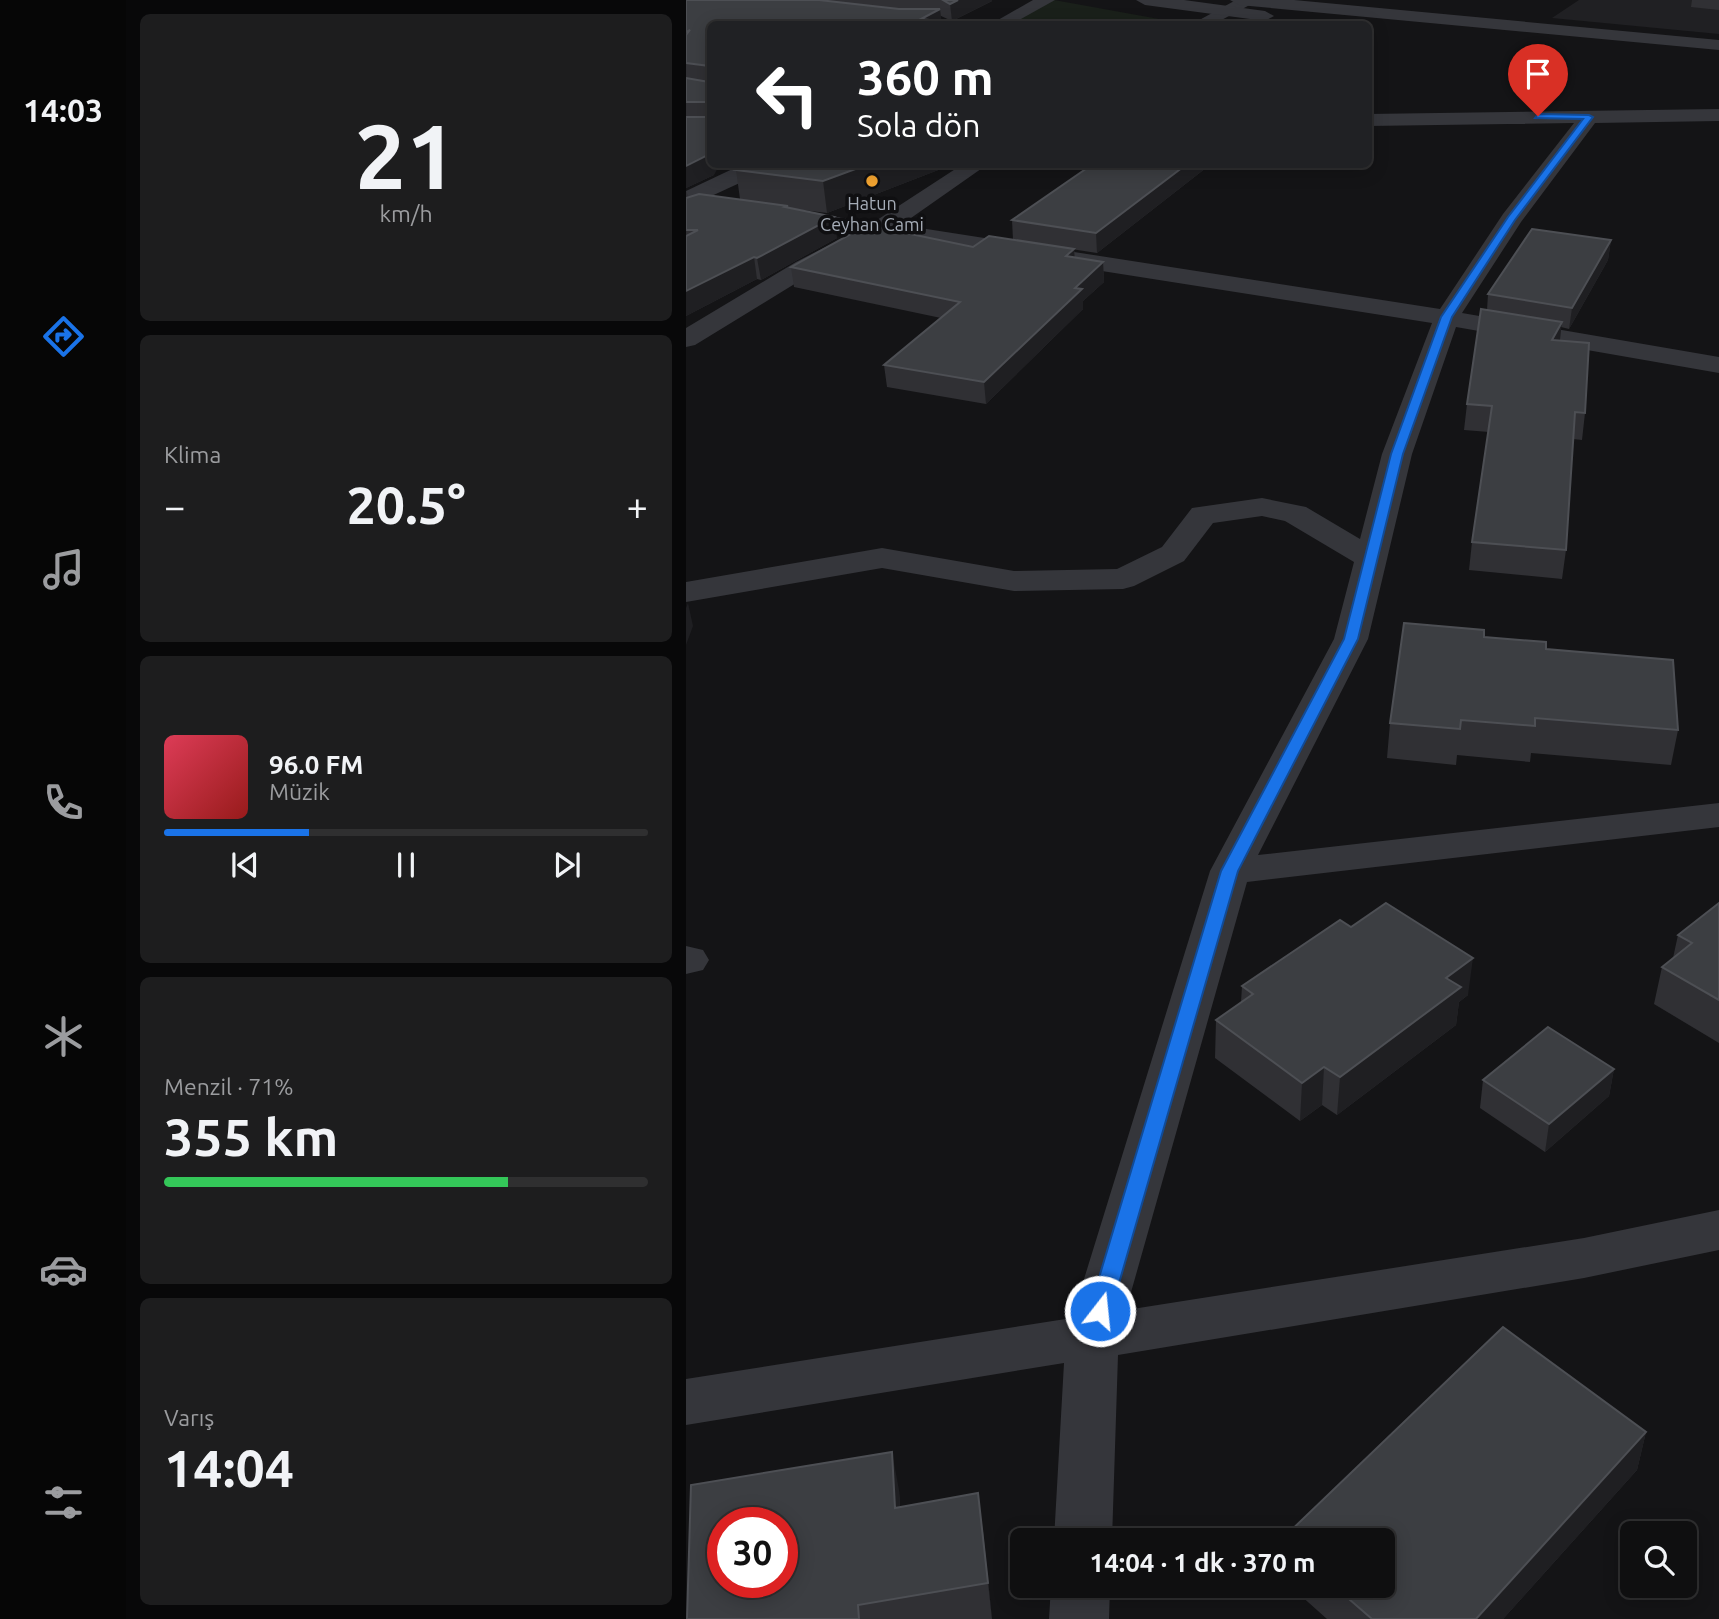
<!DOCTYPE html>
<html lang="tr">
<head>
<meta charset="utf-8">
<style>
	:root { --surface:#0f0f10; --page:#1d1d1e; --text:#f1f3f6; --muted:#9b9c9f; --line:#2f2f30; --accent:#1a73e8 }
	body { margin:0; font-family:Ubuntu,sans-serif; background:var(--page); color:var(--text); height:100vh; display:flex; flex-direction:column; font-size:26px; white-space:nowrap }
	* { box-sizing:border-box; margin:0 }
	p { font-size:23px; color:var(--muted) }
	.icon { flex:none; width:38px; height:38px; fill:none; stroke:currentColor; stroke-width:2; stroke-linecap:round; stroke-linejoin:round }
	.map { position:relative; flex:1; overflow:hidden }
	.side { display:flex; flex-direction:column; gap:14px; padding:14px; background:#080809; width:560px }
	.side>* { flex:none }
	.hud { position:absolute; left:21px; top:21px; width:665px; height:147px; border-radius:10px; box-shadow:0 4px 18px #0003,0 0 0 2px var(--line); background:#202124; color:#fff; overflow:hidden }
	.buttons { position:absolute; left:934px; top:1521px; display:grid; gap:14px }
	.buttons a { display:grid; place-items:center; width:77px; height:77px; border-radius:10px; background:var(--surface); box-shadow:0 4px 18px #0003,0 0 0 2px var(--line); font-size:35px }
	.speed { position:absolute; left:21px; top:1507px; display:flex; gap:14px; font-size:35px; font-weight:700; text-align:center }
	.speed>* { display:grid; place-content:center; width:91px; height:91px; border-radius:50%; background:var(--surface); box-shadow:0 4px 18px #0003,0 0 0 2px var(--line); line-height:1 }
	.speed .limit { border:10px solid #d22; background:#fff; color:#111 }
	.pin { position:absolute; display:grid; place-items:center; width:60px; height:60px; color:#fff; margin:-72px -30px; border-radius:50% 50% 50% 0; rotate:-45deg; box-shadow:0 0 7px #0007 }
	.pin .icon { rotate:45deg }
	.me { position:absolute; width:77px; margin:-38px; rotate:16deg; stroke-linejoin:round; filter:drop-shadow(0 0 5px #0008) }
	.turn { display:flex; align-items:center; gap:24px; height:147px; padding:0 35px; font-size:32px }
	.turn .icon { width:91px; height:91px; stroke-width:2.5 }
	.turn b { display:block; font-size:49px; line-height:60px }
	.big { font-size:52px; font-weight:700; line-height:1.1 }
	.side .widget { flex:1; display:flex; flex-direction:column; justify-content:center; gap:10px; min-width:0; padding:0 24px; border-radius:10px; background:var(--page) }
	.side .dial { align-items:center; gap:0 }
	.dial b { font-size:91px; line-height:1 }
	.song { display:flex; align-items:center; gap:21px }
	.cover { width:84px; height:84px; border-radius:10px; background:linear-gradient(135deg,hsl(350 70% 55%),hsl(0 70% 35%)) }
	.played { height:7px; border-radius:4px; background:linear-gradient(90deg,var(--accent) 30%,var(--line) 30%) }
	.keys { display:flex; justify-content:space-around; direction:ltr }
	.heat { display:flex; justify-content:space-between; align-items:center; font-size:38px; direction:ltr }
	.charge { height:10px; border-radius:5px; background:linear-gradient(90deg,#34c759 71%,var(--line) 0) }
	.trip { position:absolute; left:324px; top:1528px; width:385px; height:70px; border-radius:10px; background:var(--surface); box-shadow:0 4px 18px #0003,0 0 0 2px var(--line); font-weight:700; line-height:70px; text-align:center }
	main { display:flex; flex:1; min-height:0 }
	.menu { display:flex; flex-direction:column; width:126px; justify-content:space-around; align-items:center; background:#060606; color:var(--muted) }
	.menu .icon { width:49px; height:49px }
	.menu .current { color:var(--accent) }
	.menu b { font-size:32px; color:var(--text) }
	.map>svg:first-child { display:block }
	.built { fill:#202023 }
	.green { fill:#1a201a }
	.lines { fill:none; stroke-linecap:round; stroke-linejoin:round }
	.minor { fill:#35363b; fill-rule:evenodd }
	.tertiary { fill:#35363b; fill-rule:evenodd }
	.wall { fill:#303034 }
	.shaded-wall { fill:#1f1f22 }
	.building { fill:#3c3e42; stroke:#4d4f54; stroke-width:2; fill-rule:evenodd }
	.route { fill:#1a73e8; stroke:#114b97; stroke-width:2 }
	.poi-dot { fill:#f1a330; stroke:#0f0f11; stroke-width:2.5 }
	.labels { text-anchor:middle; dominant-baseline:central; stroke-width:7; stroke-linejoin:round; paint-order:stroke }
	.far-poi-label { font-size:18px; fill:#a5acb6; stroke:#0f0f11 }
</style>
</head>
<body>
<main>
<nav class="menu">
<b>14:03</b>
<svg class="icon current" aria-label="directions" viewBox="0 0 24 24"><path d="M12 3l9 9-9 9-9-9zM9 14v-3h6M13 9l2 2-2 2"/></svg>
<svg class="icon" aria-label="music" viewBox="0 0 24 24"><path d="M9 18V5l10-2v13"/><circle cx="6" cy="18" r="3"/><circle cx="16" cy="16" r="3"/></svg>
<svg class="icon" aria-label="phone" viewBox="0 0 24 24"><path d="M5 4h4l2 5-3 2q2 4 5 5l2-3 5 2v4C11 20 4 13 5 4z"/></svg>
<svg class="icon" aria-label="climate" viewBox="0 0 24 24"><path d="M12 3v18M4 7l16 10M4 17L20 7"/></svg>
<svg class="icon" aria-label="car" viewBox="0 0 24 24"><path d="M5 17H2v-5l4-1 3-4h7l3 4 3 1v5h-3M9 17h6M6 11h13"/><circle cx="7" cy="17" r="2"/><circle cx="17" cy="17" r="2"/></svg>
<svg class="icon" aria-label="filters" viewBox="0 0 24 24"><path d="M4 7h16M4 17h16"/><circle cx="9" cy="7" r="2"/><circle cx="15" cy="17" r="2"/></svg>
</nav>
<section class="side">
<div class="widget dial"><b>21</b><p>km/h</p></div>
<div class="widget"><p>Klima</p>
<div class="heat"><a>−</a><b class="big">20.5°</b><a>+</a></div>
</div>
<div class="widget">
<div class="song"><i class="cover"></i><div><b>96.0 FM</b><p>Müzik</p></div></div>
<div class="played"></div>
<div class="keys"><svg class="icon" aria-label="previous" viewBox="0 0 24 24"><path d="M18 5L8 12l10 7zM5 5v14"/></svg><svg class="icon" aria-label="pause" viewBox="0 0 24 24"><path d="M8 5v14M16 5v14"/></svg><svg class="icon" aria-label="next" viewBox="0 0 24 24"><path d="M6 5l10 7-10 7zM19 5v14"/></svg></div>
</div>
<div class="widget"><p>Menzil · 71%</p><b class="big">355 km</b><div class="charge"></div></div>
<div class="widget"><p>Varış</p><b class="big">14:04</b></div>
</section>
<div class="map">
<svg width="1033" height="1619" viewBox="0 0 1033 1619">
	<rect width="100%" height="100%" fill="#141416"/>
	<!-- built -->
	<path class="built" d="M893 0H1033V34L866 18Z"/>
	<!-- green -->
	<path class="green" d="M368 0 484 21 477 24H320Z"/>
	<g class="lines">
		<!-- minor -->
		<g class="minor">
			<path d="M347 0H369L326 24H305Z"/>
			<path d="M550 0H573L528 24H506Z"/>
			<path d="M1033 109V121L909 123 835 222 776 313 1033 357V373L770 327 726 454 682 639 572 855 1033 803V827L561 882 440 1310 898 1238 1033 1210V1250L898 1278 432 1355 426 1540H368L378 1363 0 1425V1379L386 1318 524 871 648 639 668 562 599 521 576 516 527 523 498 561 448 586 437 589 328 591 196 568 0 602V582L196 548 328 571 431 569 476 547 506 508 576 498 620 507 674 539 696 454 746 323 194 236 128 272 9 345 0 347V328L110 262 167 233 0 210V191L57 164H86L84 169 19 199 188 222 277 164H302L215 225 754 309 817 214 888 123 682 126V114Z"/>
			<path d="M0 946 17 950 23 960 17 970 0 974Z"/>
			<path d="M365 1586H424L423 1619H363Z"/>
		</g>
		<!-- tertiary -->
		<g class="tertiary">
			<path d="M450 0H498L579 11 588 16 579 21 459 5Z"/>
			<path d="M544 0H608L1033 40V50L553 5Z"/>
		</g>
	</g>
	<!-- wall -->
	<g class="wall">
		<path d="M0 0H306V1L266 21 255 16V21L24 24 28 175 0 188Z"/>
		<path d="M1006 0H1033V10L1005 7Z"/>
		<path d="M65 164H259L260 167 141 213 108 209 151 238 75 280 71 279 0 316V191L3 197 54 199 50 170Z"/>
		<path d="M407 164H525L411 253 327 240 326 220Z"/>
		<path d="M925 240 922 260 883 329 875 327 874 341 899 413 896 440 887 439 880 550 876 579 783 570 786 542 803 432 778 430 781 404 801 310 802 294Z"/>
		<path d="M287 247 388 249 389 257 417 262 418 282 397 301V309L300 404 201 387 198 365 255 318 108 287 105 267Z"/>
		<path d="M798 637 860 649 992 730 985 765 845 753 844 762 771 755 770 765 701 758 704 723Z"/>
		<path d="M1033 903V1043L968 1004 976 967 987 958 992 935Z"/>
		<path d="M665 927 782 995 773 1002 770 1025 651 1115 636 1105 614 1121 529 1058 530 1020 555 1002 556 986Z"/>
		<path d="M928 1069 923 1096 859 1152 794 1108 797 1080Z"/>
		<path d="M960 1432 951 1470 817 1619H641L604 1586H696V1540H595L596 1539Z"/>
		<path d="M213 1490 214 1507 297 1531 306 1619H1Z"/>
	</g>
	<!-- shaded-wall -->
	<g class="shaded-wall">
		<path d="M272 0H306V1L266 21 264 4Z"/>
		<path d="M254 9 256 24 235 19Z"/>
		<path d="M24 154V164H34L28 175 0 188V166Z"/>
		<path d="M183 164H259L260 167 141 213 137 181Z"/>
		<path d="M501 164H525L411 253 410 233Z"/>
		<path d="M148 217 151 238 75 280 71 258Z"/>
		<path d="M925 240 922 260 883 329 886 308Z"/>
		<path d="M388 249 389 269 380 256Z"/>
		<path d="M68 257 71 279 0 316V291Z"/>
		<path d="M417 262 418 282 397 301V309L300 404 298 382 389 288Z"/>
		<path d="M876 322 873 348 866 340Z"/>
		<path d="M2 603 7 626 0 645V608Z"/>
		<path d="M787 958 782 995 773 1002 770 1025 651 1115 654 1077 760 978Z"/>
		<path d="M638 1067 636 1105 614 1121 616 1083Z"/>
		<path d="M928 1069 923 1096 859 1152 863 1124Z"/>
		<path d="M960 1432 951 1470 817 1619H790Z"/>
		<path d="M206 1452 213 1490 216 1546 209 1508Z"/>
		<path d="M292 1493 297 1531 306 1619Z"/>
	</g>
	<!-- building -->
	<g class="building">
		<path d="M0 0H133L213 9H254L235 19 277 24H24V154L0 166V117H23V102H0V78L23 82V66L0 63V35L4 30 0 32Z"/>
		<path d="M257 0H272L264 4Z"/>
		<path d="M65 164H183L137 181 50 170Z"/>
		<path d="M407 164H501L410 233 326 220Z"/>
		<path d="M13 194 102 206 99 207 148 217 71 258 68 257 0 291V236L12 230H0V198Z"/>
		<path d="M181 225 287 247 303 236 388 249 380 256 417 262 389 288 396 289 298 382 198 365 274 302 105 267Z"/>
		<path d="M846 229 925 240 886 308 802 294Z"/>
		<path d="M795 309 876 322 866 340 903 343 899 413 889 412 880 550 786 542 806 406 781 404Z"/>
		<path d="M718 623 798 630V637L860 642V649L987 660 992 730 849 718V726L775 720 774 729 704 723Z"/>
		<path d="M700 903 787 958 760 978 775 987 654 1077 638 1067 616 1083 530 1020 567 994 556 986 654 920 665 927Z"/>
		<path d="M1033 903V1000L976 967 1006 943 992 935Z"/>
		<path d="M862 1027 928 1069 863 1124 797 1080Z"/>
		<path d="M817 1327 960 1432 790 1619H686L648 1586H696V1540H597L596 1539Z"/>
		<path d="M206 1452 209 1508 292 1493 302 1583 172 1605 173 1619H1L5 1485ZM37 1522H96V1582H37Z"/>
	</g>
	<!-- route -->
	<path class="route" d="M852 114 903 115 907 117 829 220 766 317 717 454 672 639 552 871 425 1311 422 1317 414 1320 406 1317 403 1311 535 871 658 639 705 454 755 317 822 217 897 119 849 118Z"/>
	<!-- markers -->
	<circle class="poi-dot" cx="186" cy="181" r="7"/>
	<g class="labels">
		<!-- far-poi labels -->
		<g class="far-poi-label">
			<text x="186" y="203">Hatun<tspan x="186" dy="21">Ceyhan Cami</tspan></text>
		</g>
	</g>
</svg>
<div class="buttons">
<a><svg class="icon" aria-label="search" viewBox="0 0 24 24"><circle cx="10" cy="10" r="6"/><path d="M15 15l6 6"/></svg></a>
</div>
<div class="speed"><div class="limit">30</div></div>
<div class="pin" style="left:852px;top:116px;background:#d93025"><svg class="icon" aria-label="arrive" viewBox="0 0 24 24"><path d="M6 21V4h12l-3 4 3 4H6"/></svg></div>
<svg class="me" style="left:414px;top:1311px" viewBox="-20 -20 40 40"><circle r="17" fill="#1a73e8" stroke="#fff" stroke-width="3"/><path d="M0-11L8 9 0 5-8 9z" fill="#fff"/></svg>
<div class="trip">14:04 · 1 dk · 370 m</div>
<div class="hud">
<div class="turn"><svg class="icon" aria-label="left" viewBox="0 0 24 24"><path d="M17 20v-9H6M10 6l-5 5 5 5"/></svg><div><b>360 m</b>Sola dön</div></div>
</div>
</div>
</main>
</body>
</html>
